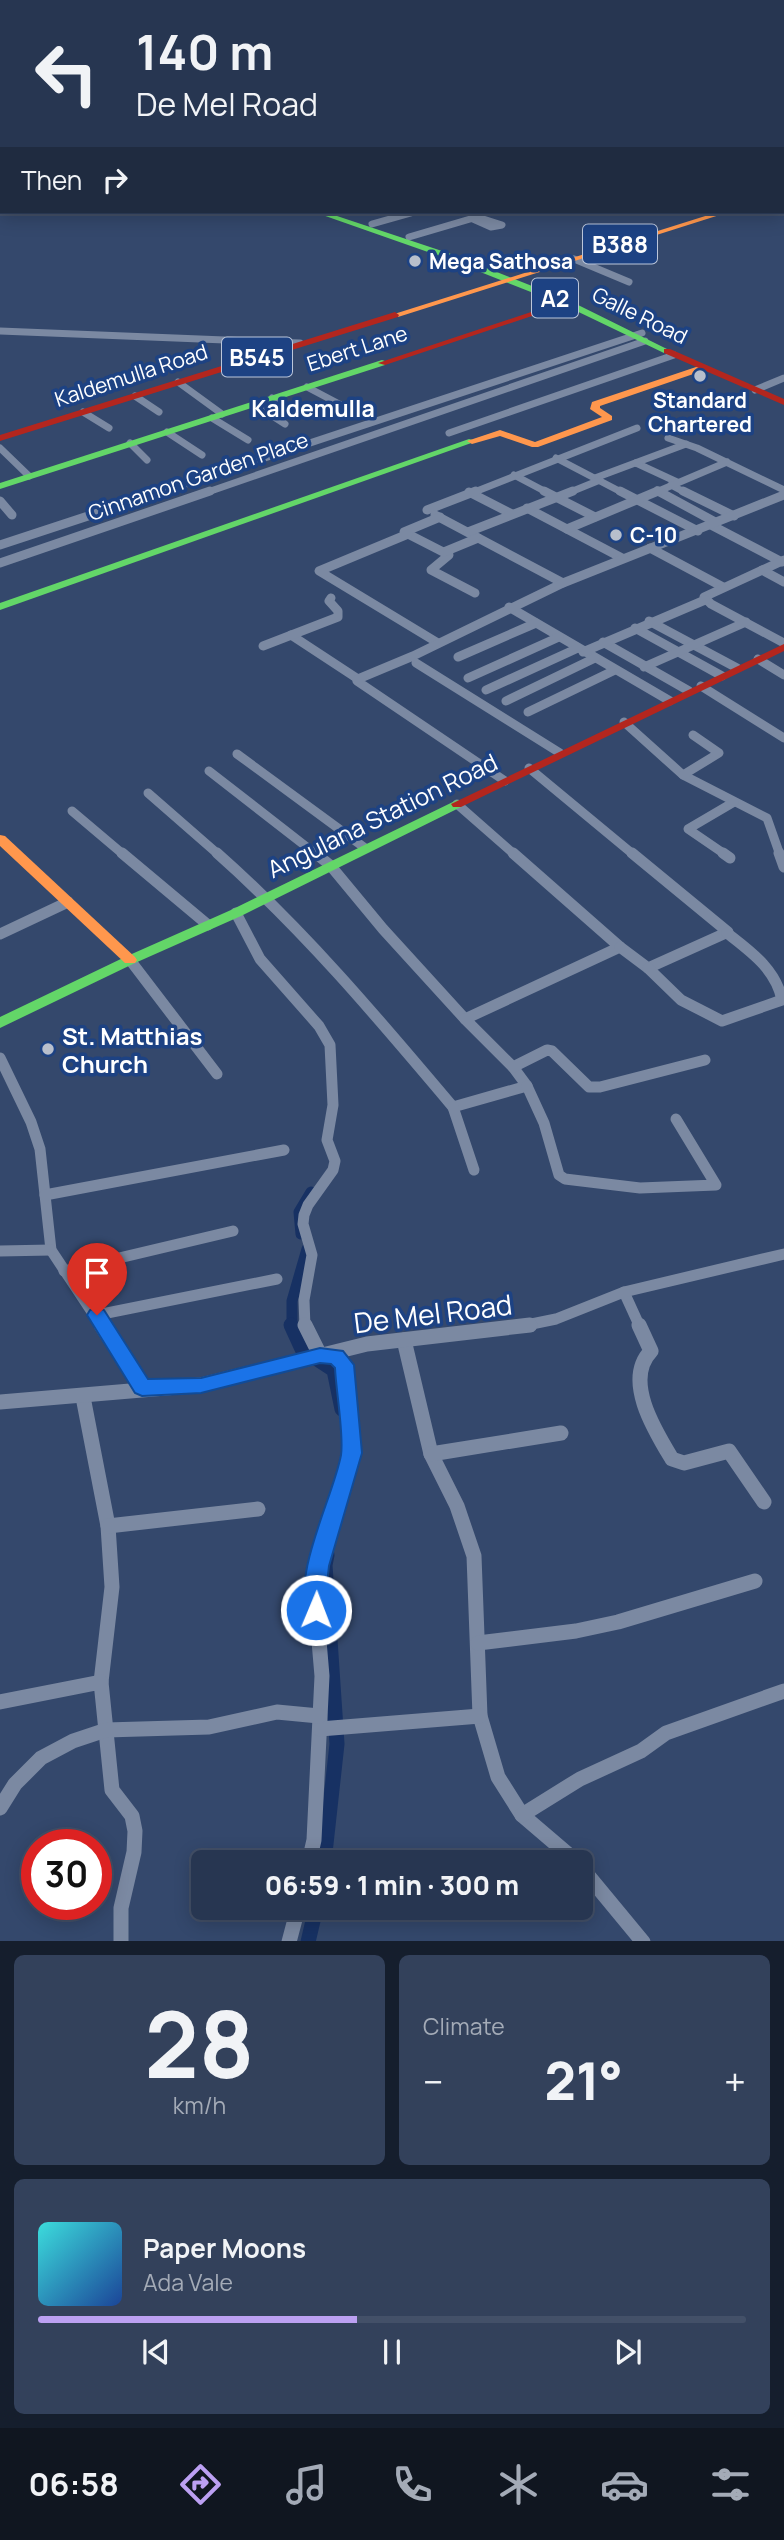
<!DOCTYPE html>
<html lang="en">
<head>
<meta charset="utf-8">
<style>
	:root { --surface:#273651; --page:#33415b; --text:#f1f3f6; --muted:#a4abb7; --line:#435068; --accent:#bca0f2 }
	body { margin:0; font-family:Manrope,sans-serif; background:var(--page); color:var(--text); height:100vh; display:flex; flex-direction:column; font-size:26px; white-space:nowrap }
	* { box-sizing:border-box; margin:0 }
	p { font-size:23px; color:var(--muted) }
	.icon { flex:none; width:38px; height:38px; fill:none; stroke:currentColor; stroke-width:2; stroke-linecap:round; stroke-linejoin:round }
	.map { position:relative; height:1941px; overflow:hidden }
	.sheet { display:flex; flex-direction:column; gap:14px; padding:14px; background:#151e2d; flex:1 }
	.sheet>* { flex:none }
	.top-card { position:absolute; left:0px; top:0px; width:784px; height:214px; box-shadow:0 4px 18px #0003,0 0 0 2px var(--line); background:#273651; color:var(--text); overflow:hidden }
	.speed { position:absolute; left:21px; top:1829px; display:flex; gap:14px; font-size:35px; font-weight:700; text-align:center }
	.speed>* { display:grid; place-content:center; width:91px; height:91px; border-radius:50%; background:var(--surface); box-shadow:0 4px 18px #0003,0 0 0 2px var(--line); line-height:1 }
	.speed .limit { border:10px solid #d22; background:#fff; color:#111 }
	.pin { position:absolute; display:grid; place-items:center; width:60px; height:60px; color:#fff; margin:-72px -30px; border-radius:50% 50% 50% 0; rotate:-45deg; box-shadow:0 0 7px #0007 }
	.pin .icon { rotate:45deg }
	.me { position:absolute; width:77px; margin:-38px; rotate:1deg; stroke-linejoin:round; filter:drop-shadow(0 0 5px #0008) }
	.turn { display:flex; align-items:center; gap:24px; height:147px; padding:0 21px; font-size:32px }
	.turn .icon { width:91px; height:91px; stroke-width:2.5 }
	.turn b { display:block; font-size:49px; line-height:60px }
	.then { display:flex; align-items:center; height:66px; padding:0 21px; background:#0003; gap:14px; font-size:26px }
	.big { font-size:52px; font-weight:800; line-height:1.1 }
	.sheet .card { flex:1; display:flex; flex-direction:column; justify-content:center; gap:10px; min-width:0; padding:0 24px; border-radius:10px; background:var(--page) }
	.sheet .dial { align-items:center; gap:0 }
	.dial b { font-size:91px; line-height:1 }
	.song { display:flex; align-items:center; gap:21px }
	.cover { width:84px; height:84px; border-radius:10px; background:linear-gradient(135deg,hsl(180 70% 55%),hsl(220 70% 35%)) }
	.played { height:7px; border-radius:4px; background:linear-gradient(90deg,var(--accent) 45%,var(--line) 45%) }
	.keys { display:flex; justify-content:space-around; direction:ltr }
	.heat { display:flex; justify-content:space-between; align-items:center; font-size:38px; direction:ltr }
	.sheet .tiles { flex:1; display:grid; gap:14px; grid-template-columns:1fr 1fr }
	.card:last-child { grid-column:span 2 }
	.trip { position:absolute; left:191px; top:1850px; width:402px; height:70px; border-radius:10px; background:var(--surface); box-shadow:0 4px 18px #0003,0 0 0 2px var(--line); font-weight:800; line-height:70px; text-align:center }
	.tabs { display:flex; height:112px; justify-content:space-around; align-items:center; background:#101620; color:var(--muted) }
	.tabs .icon { width:49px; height:49px }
	.tabs .on { color:var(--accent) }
	.tabs b { font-size:32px; color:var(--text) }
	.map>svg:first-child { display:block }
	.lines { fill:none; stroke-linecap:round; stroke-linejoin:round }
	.canal-far1 { stroke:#173163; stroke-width:11 }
	.canal { stroke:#173163; stroke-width:15 }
	.taxiway { fill:#586887; fill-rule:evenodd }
	.runway { fill:#586887; fill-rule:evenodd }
	.street-far4 { stroke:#7b89a2; stroke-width:5 }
	.street-far3 { stroke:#7b89a2; stroke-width:7 }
	.street-far2 { stroke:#7b89a2; stroke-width:9 }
	.street-far1 { stroke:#7b89a2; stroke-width:11 }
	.street { stroke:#7b89a2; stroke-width:15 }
	.fast { fill:#63d668; fill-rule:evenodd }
	.slow { fill:#ff974d; fill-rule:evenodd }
	.jam { fill:#b3261e; fill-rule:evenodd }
	.route { fill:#1a73e8; stroke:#114b97; stroke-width:2 }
	.poi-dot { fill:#b8bfcc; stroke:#1d4283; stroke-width:2.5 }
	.labels { text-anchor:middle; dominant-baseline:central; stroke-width:7; stroke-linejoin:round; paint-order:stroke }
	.far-poi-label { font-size:21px; font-weight:bold; fill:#fff; stroke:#1d4283; text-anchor:start }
	.far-street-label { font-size:21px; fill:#fff; stroke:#1d4283 }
	.shield { fill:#1d4283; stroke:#bbc6da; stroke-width:2 }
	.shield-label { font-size:23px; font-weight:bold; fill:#fff }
	.far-quarter-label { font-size:23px; font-weight:bold; fill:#fff; stroke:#1d4283 }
	.street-label { font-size:24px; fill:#fff; stroke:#1d4283 }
	.poi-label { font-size:24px; font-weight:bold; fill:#fff; stroke:#1d4283; text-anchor:start }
	.near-street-label { font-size:28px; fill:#fff; stroke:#1d4283 }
</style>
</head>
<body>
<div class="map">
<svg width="784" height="1942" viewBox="0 0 784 1942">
	<rect width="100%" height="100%" fill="#34486c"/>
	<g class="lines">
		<!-- canal-far1 -->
		<g class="canal-far1">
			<path d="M301 1234 299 1212 311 1192"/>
			<path d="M292 1327V1301L307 1249"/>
		</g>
		<!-- canal -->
		<g class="canal">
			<path d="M291 1325 302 1349 334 1370 342 1409"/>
			<path d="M324 1862 337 1744 325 1565 327 1555"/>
			<path d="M308 1942 316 1908"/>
		</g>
		<!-- taxiway -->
		<path class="taxiway" d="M575 0H594L574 2Z"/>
		<!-- runway -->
		<path class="runway" d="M462 0H494L461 2Z"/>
		<!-- street-far4 -->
		<g class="street-far4">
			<path d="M223 0 228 2"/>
			<path d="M288 0 290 2"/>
			<path d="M110 2 119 0"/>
			<path d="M177 2 186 0"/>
			<path d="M240 2 248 0"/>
			<path d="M330 2 339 0"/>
			<path d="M739 2 744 0"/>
			<path d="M405 214 413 212"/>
		</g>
		<!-- street-far3 -->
		<g class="street-far3">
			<path d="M372 224 411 213"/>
			<path d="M409 237 477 217 502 225 491 227 473 219"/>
			<path d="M574 259 629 282"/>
			<path d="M0 331 300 343"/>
			<path d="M178 382 222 414"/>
			<path d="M307 387 343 406"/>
			<path d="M755 390 784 378"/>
			<path d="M135 396 159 412"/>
			<path d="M272 398 300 415"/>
			<path d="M254 404 285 424"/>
			<path d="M83 412 109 428"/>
			<path d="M212 418 248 440"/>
			<path d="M167 432 202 455"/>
			<path d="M449 433 674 355"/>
			<path d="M668 438 697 448 784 490"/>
			<path d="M130 443 147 460"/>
			<path d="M0 448 29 476"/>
			<path d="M556 458 623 493"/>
			<path d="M636 463 677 482"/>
			<path d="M514 475 548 493"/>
			<path d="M595 478 686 444"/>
			<path d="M671 485 686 493"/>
			<path d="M657 490 662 493"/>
			<path d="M159 493 642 333"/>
			<path d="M205 493 645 341"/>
			<path d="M472 493 637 428"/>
			<path d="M568 493 600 480"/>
			<path d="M654 493 727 462"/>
		</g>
		<!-- street-far2 -->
		<g class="street-far2">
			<path d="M544 491 595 517"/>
			<path d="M620 491 698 531"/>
			<path d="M658 491 717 523"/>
			<path d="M683 491 734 516"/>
			<path d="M469 492 512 514"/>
			<path d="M0 501 12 515"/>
			<path d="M527 508 622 558"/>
			<path d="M427 510 476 491"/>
			<path d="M435 515 563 583"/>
			<path d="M711 525 782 562"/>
			<path d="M567 529 658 491"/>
			<path d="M468 532 573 491"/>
			<path d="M408 534 449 555 431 570 475 593"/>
			<path d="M0 545 164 491"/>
			<path d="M650 548 723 587"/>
			<path d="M444 552 478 538"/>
			<path d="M784 560 704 597 711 604 784 643"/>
			<path d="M0 563 210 491"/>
			<path d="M762 570 784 582"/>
			<path d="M509 607 670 701"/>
			<path d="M649 621 737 668"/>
			<path d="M635 628 722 676"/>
			<path d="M291 635 358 679"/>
			<path d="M603 642 689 691"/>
			<path d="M438 643 319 571 408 534 404 532 440 517"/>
			<path d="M263 646 338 617V611L329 601 331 598"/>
			<path d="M583 652 705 600"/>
			<path d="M458 657 536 623"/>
			<path d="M758 659 784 675"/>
			<path d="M416 663 560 753"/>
			<path d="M644 667 746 622"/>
			<path d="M468 678 559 637"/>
			<path d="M701 686 784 738"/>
			<path d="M486 690 578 648"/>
			<path d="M506 701 595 658"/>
			<path d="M528 712 615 670"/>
			<path d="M624 722 683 775 767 818 780 855"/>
			<path d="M237 754 365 848"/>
			<path d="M529 768 634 855"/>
			<path d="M209 771 317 855"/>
			<path d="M683 775 719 753 693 735"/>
			<path d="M505 781 357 681 358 679 413 656 563 583 784 495"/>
			<path d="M148 793 219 855"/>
			<path d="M457 804 515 855"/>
			<path d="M72 811 124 855"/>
			<path d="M726 855 688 829 734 802"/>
		</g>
		<!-- street-far1 -->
		<g class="street-far1">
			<path d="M122 853 208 925"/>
			<path d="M217 853C304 930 378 1018 453 1107L527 1086 513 1067"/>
			<path d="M315 853 330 865 383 929 465 1019"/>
			<path d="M513 853 620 947 465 1019 513 1067 547 1050 552 1051 589 1087H600L705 1060"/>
			<path d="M723 853 730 858"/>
			<path d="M779 853 784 867"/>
			<path d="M236 913 260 959 319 1026 330 1045 333 1105 327 1140 335 1161 333 1170 308 1205 304 1215 303 1224 312 1255 304 1300 305 1327"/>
			<path d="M0 934 68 902"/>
			<path d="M620 947 648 968 728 932 632 853"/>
			<path d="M130 960 217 1074"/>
			<path d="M648 968 681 1000 722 1021 782 1000C776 969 750 951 727 933"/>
			<path d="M0 1058 31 1122 40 1149 51 1250 102 1327"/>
			<path d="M527 1086 544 1123 559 1175 565 1179 640 1188 716 1185 676 1119"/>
			<path d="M453 1107 474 1170"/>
			<path d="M45 1195 284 1150"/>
			<path d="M0 1251 51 1250"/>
			<path d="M64 1271 233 1231"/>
			<path d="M624 1292 640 1327"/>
			<path d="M97 1315 277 1279"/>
			<path d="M517 1327 556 1319 624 1292 784 1254"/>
		</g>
		<!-- street -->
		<g class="street">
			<path d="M101 1325 142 1388"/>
			<path d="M305 1325 320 1355 336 1356 344 1365 352 1453 318 1566 315 1594 322 1676 314 1840 309 1862"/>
			<path d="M639 1325 651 1351C623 1380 655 1431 672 1459L684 1463 729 1451 764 1502"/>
			<path d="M404 1340 431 1454 457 1506 474 1556 480 1716 498 1777 522 1815 577 1862"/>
			<path d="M83 1397 108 1526 112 1587 101 1682"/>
			<path d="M0 1402 201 1385 367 1344 530 1325"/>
			<path d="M431 1454 561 1433"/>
			<path d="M108 1526 258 1509"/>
			<path d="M478 1643 576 1631 618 1622 755 1581"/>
			<path d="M0 1702 101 1682 112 1790 132 1816 135 1831 134 1852 121 1908V1942"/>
			<path d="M320 1729 480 1716"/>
			<path d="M0 1808 15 1784 41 1758 73 1741 106 1730 209 1727 277 1712 319 1716"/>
			<path d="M522 1815 580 1779 641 1751 666 1733 784 1691"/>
			<path d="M581 1867 643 1942"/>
			<path d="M289 1942 298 1908"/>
		</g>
		<!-- fast -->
		<g class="fast">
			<rect x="782" y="192" width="2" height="4"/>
			<path d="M314 212H325L451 254 570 301 671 351 664 353 564 305 445 258Z"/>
			<path d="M382 360 385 361V365L0 489V483Z"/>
			<path d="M469 439 477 441 0 610V603Z"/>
			<path d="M457 800 463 804 461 807 241 916 135 963 0 1028V1017L125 957 231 910Z"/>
		</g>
		<!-- slow -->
		<g class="slow">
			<path d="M718 212H729L398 317 391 315Z"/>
			<path d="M702 365 706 368 705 370 600 406V408L612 416V420L538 447H532L500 436 472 444 467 441 500 430 535 442 602 417 590 409 592 402Z"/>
			<path d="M0 835 5 836 135 957 137 960 135 963H125L0 846Z"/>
		</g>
		<!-- jam -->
		<g class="jam">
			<rect x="0" y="130" width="2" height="4"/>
			<path d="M0 147H2L0 152Z"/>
			<path d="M564 301 571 303 385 365 378 363Z"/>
			<path d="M395 312 399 315 398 317 0 441V435Z"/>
			<path d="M664 349H670L784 399V405L664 353Z"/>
			<path d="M784 644V651L461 807H453L451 804Z"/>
		</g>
	</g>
	<!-- route -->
	<path class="route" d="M97 1308 104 1310 148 1379 201 1378 320 1348 343 1351 354 1365 362 1453 329 1566 326 1594 327 1610 324 1617 316 1620 309 1617C290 1577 333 1498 341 1455 344 1434 336 1391 335 1368L331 1364 320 1363 201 1393 142 1396 135 1393 87 1315 90 1310Z"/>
	<!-- markers -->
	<g class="poi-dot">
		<circle cx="415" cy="261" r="7"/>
		<circle cx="700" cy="376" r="7"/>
		<circle cx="616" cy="535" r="7"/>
		<circle cx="48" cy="1049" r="7"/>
	</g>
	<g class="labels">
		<!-- far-poi labels -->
		<g class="far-poi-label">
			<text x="429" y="261">Mega Sathosa</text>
			<text x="700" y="400" text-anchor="middle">Standard<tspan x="700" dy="24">Chartered</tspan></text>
			<text x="630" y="535">C-10</text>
		</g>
		<!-- far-street labels -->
		<g class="far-street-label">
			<text transform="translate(640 315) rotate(26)">Galle Road</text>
			<text transform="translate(357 348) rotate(-18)">Ebert Lane</text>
			<text transform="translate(131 375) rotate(-18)">Kaldemulla Road</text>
			<text transform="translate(198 476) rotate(-19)">Cinnamon Garden Place</text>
		</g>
		<!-- shield labels -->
		<g class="shield">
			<rect x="583" y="224.5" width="74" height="39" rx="5"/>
			<rect x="532" y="278.5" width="46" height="39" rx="5"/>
			<rect x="222" y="337.5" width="70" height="39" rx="5"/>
		</g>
		<g class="shield-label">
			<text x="620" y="244">B388</text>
			<text x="555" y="298">A2</text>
			<text x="257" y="357">B545</text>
		</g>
		<!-- far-quarter labels -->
		<g class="far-quarter-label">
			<text x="313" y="408">Kaldemulla</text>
		</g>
		<!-- street labels -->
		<g class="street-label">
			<text transform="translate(382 815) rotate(-26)">Angulana Station Road</text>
		</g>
		<!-- poi labels -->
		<g class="poi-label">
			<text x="62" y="1035">St. Matthias<tspan x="62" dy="28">Church</tspan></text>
		</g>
		<!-- near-street labels -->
		<g class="near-street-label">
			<text transform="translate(433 1313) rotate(-7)">De Mel Road</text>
		</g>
	</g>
</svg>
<div class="speed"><div class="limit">30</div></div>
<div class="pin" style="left:97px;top:1315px;background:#d93025"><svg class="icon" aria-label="arrive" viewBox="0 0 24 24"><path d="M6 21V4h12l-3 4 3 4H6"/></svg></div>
<svg class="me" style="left:316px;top:1610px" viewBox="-20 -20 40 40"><circle r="17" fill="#1a73e8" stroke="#fff" stroke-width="3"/><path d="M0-11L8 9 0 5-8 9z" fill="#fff"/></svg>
<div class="trip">06:59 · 1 min · 300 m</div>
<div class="top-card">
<div class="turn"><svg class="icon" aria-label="left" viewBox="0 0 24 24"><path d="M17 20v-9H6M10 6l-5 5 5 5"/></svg><div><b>140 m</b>De Mel Road</div></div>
<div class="then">Then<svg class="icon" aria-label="right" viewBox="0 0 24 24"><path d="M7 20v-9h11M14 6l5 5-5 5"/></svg></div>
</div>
</div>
<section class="sheet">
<div class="tiles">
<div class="card dial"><b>28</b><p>km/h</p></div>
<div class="card"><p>Climate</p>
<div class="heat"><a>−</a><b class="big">21°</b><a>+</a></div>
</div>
<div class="card">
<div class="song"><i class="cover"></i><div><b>Paper Moons</b><p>Ada Vale</p></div></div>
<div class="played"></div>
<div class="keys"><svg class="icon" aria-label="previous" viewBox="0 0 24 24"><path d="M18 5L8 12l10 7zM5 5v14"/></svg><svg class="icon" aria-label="pause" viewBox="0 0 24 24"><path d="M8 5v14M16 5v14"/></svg><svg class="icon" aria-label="next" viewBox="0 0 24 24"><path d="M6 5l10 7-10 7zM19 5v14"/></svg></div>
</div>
</div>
</section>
<nav class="tabs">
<b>06:58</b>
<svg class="icon on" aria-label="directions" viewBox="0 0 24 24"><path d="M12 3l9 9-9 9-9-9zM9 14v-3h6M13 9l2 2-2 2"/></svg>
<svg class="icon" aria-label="music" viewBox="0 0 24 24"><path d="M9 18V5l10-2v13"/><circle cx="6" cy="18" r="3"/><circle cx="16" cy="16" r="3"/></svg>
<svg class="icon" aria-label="phone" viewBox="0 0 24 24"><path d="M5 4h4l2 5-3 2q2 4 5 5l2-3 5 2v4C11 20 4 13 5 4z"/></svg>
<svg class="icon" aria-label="climate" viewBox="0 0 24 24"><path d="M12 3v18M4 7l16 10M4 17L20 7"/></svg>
<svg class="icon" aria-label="car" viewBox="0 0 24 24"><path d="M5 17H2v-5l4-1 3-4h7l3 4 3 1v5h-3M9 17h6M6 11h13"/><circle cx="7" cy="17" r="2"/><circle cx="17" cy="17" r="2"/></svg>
<svg class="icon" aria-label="filters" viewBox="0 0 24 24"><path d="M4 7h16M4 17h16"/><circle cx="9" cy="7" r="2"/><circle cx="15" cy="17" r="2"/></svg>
</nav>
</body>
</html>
